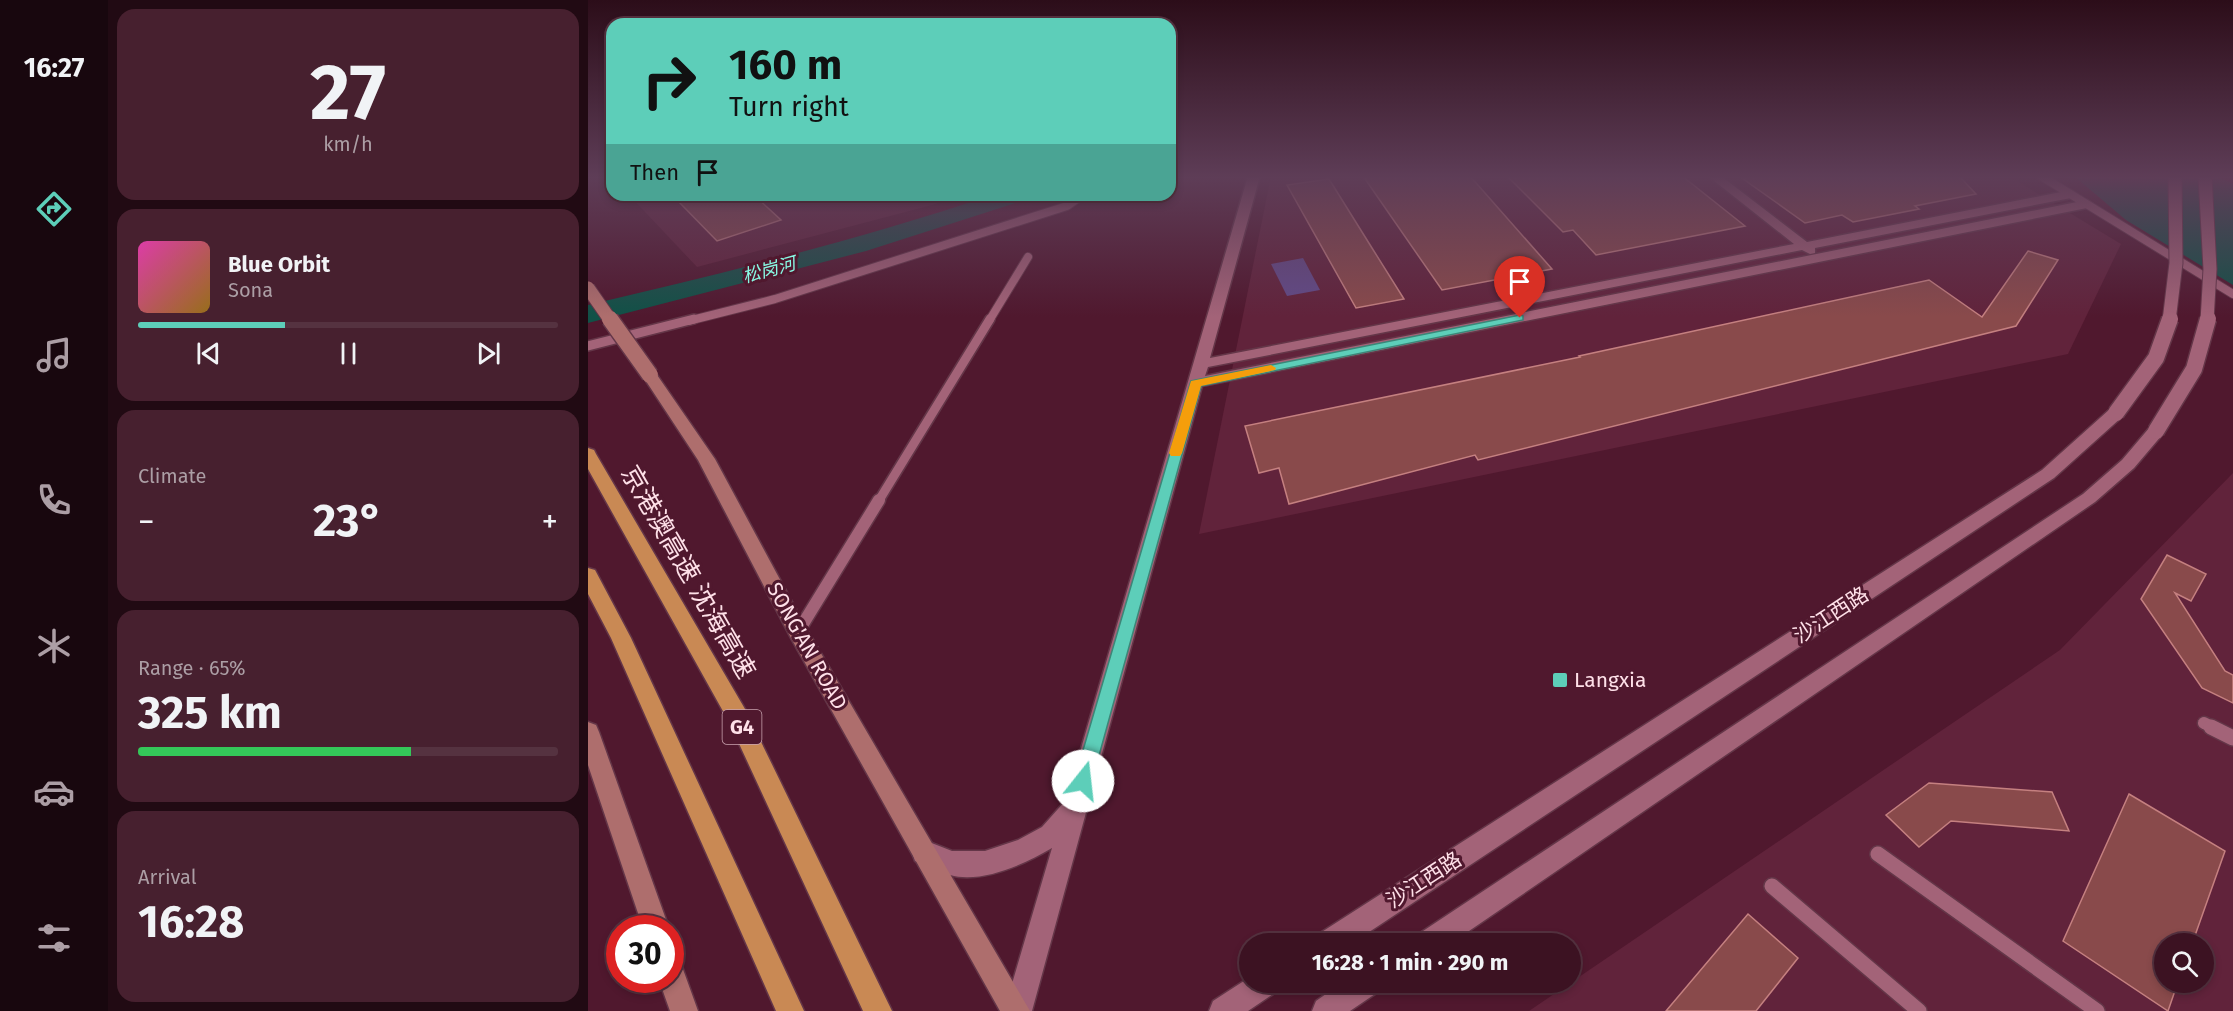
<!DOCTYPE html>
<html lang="en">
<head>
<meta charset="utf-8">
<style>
	:root { --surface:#3c1222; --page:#47202f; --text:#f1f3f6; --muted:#ac9ea5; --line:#553240; --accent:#5dceb9 }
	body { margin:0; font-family:"Fira Sans","Noto Sans SC",sans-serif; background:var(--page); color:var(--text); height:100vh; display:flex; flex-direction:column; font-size:22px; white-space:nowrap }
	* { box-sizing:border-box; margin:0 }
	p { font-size:20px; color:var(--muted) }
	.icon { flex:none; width:33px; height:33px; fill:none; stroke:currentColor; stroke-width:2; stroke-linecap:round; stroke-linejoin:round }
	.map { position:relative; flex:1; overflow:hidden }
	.panel { display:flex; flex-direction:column; gap:9px; padding:9px; background:#210a13; width:480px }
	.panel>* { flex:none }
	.top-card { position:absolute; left:18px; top:18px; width:570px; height:183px; border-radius:18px; box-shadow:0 3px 9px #0003,0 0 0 2px var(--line); background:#5dceb9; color:#111; overflow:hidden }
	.tools { position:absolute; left:1566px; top:933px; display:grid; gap:12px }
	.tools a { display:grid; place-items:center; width:60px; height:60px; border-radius:50%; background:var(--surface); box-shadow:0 3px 9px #0003,0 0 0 2px var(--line); font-size:30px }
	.speed { position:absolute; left:18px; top:915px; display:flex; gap:12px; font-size:30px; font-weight:700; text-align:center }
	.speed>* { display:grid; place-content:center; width:78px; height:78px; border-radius:50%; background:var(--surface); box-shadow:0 3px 9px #0003,0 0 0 2px var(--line); line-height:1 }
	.speed .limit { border:9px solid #d22; background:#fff; color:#111 }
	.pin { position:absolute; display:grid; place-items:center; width:51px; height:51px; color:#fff; margin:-62px -26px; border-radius:50% 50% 50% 0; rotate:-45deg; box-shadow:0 0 6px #0007 }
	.pin .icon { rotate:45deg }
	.me { position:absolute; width:66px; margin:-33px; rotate:16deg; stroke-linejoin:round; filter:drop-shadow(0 0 4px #0008) }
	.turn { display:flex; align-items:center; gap:21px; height:126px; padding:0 24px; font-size:27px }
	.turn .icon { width:78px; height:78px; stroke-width:2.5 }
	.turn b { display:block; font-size:42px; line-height:51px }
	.then { display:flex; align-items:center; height:57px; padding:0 24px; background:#0003; gap:12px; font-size:22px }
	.big { font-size:45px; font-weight:700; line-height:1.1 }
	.panel .card { flex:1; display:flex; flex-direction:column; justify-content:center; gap:9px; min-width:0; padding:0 21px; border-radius:18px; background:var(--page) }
	.panel .dial { align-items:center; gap:0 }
	.dial b { font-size:78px; line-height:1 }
	.song { display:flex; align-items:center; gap:18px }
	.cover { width:72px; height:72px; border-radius:9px; background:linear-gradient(135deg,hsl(320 70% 55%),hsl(40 70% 35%)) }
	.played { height:6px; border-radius:3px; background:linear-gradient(90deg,var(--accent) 35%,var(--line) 35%) }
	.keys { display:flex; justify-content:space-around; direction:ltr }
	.heat { display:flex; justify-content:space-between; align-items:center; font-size:33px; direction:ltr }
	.charge { height:9px; border-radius:4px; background:linear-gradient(90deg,#34c759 65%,var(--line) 0) }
	.trip { position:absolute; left:651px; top:933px; width:342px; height:60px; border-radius:30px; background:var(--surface); box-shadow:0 3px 9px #0003,0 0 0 2px var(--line); font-weight:700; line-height:60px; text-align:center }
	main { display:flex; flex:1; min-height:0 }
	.menu { display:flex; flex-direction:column; width:108px; justify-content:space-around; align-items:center; background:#18070e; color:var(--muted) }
	.menu .icon { width:42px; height:42px }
	.menu .on { color:var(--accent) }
	.menu b { font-size:27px; color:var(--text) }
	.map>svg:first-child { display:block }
	.built { fill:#61233b; fill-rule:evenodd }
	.green { fill:#624b89 }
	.water { fill:#115147 }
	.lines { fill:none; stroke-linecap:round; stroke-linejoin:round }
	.river { fill:#115147; fill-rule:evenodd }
	.building { fill:#894a4b; stroke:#c58080; stroke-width:1.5 }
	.service-far3-casing { stroke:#643648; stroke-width:10 }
	.service-far2-casing { stroke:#643648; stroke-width:12 }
	.service-far1-casing { stroke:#643648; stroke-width:15 }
	.service-casing { stroke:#643648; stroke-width:18 }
	.minor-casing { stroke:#643648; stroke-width:3 }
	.tertiary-casing { stroke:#643648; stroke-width:3 }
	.secondary-casing { stroke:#643648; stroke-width:3 }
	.motorway-casing { stroke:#643648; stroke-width:3 }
	.service-far3 { stroke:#a36378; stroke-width:8 }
	.service-far2 { stroke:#a36378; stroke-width:9 }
	.service-far1 { stroke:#a36378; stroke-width:12 }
	.service { stroke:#a36378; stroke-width:15 }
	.minor { fill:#a36378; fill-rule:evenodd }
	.tertiary { fill:#a36378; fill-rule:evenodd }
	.secondary { fill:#ae6e6d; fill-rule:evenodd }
	.motorway { fill:#c98954; fill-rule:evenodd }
	.tertiary-bridge-far1-casing { stroke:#643648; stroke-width:15; stroke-linecap:butt }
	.tertiary-bridge-casing { stroke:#643648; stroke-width:19; stroke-linecap:butt }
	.secondary-bridge-far1-casing { stroke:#643648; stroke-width:15; stroke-linecap:butt }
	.secondary-bridge-casing { stroke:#643648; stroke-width:19; stroke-linecap:butt }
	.tertiary-bridge-far1 { stroke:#a36378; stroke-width:13 }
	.tertiary-bridge { stroke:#a36378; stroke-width:16 }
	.secondary-bridge-far1 { stroke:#ae6e6d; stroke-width:13 }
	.secondary-bridge { stroke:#ae6e6d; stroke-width:16 }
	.route { fill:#5dceb9; stroke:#3c8678; stroke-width:1.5 }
	.slow { fill:#f59e0b }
	.poi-dot { fill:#5dceb9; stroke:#50182e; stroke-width:2 }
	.labels { text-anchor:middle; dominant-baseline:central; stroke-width:6; stroke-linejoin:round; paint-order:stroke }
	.far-water-label { font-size:18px; font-style:italic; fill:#88fae4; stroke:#50182e }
	.shield { fill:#50182e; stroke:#caa4b0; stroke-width:1.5 }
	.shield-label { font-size:20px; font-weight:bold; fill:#fee0e8 }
	.street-label { font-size:21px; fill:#fee0e8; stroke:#50182e }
	.poi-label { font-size:21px; fill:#fee0e8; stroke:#50182e; text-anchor:start }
	.near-street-label { font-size:26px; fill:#fee0e8; stroke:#50182e }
</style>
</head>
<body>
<main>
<nav class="menu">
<b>16:27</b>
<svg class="icon on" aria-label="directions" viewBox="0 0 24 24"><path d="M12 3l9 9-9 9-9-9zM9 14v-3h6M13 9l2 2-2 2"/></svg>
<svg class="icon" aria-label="music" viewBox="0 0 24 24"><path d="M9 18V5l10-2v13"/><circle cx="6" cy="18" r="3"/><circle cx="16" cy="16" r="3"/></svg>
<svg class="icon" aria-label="phone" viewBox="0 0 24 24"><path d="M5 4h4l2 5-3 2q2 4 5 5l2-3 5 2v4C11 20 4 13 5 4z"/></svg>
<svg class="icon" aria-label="climate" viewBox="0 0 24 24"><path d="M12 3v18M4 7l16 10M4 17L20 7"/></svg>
<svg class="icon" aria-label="car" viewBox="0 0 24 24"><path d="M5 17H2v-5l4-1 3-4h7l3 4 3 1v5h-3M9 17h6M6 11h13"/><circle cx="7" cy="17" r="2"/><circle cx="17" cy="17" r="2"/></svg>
<svg class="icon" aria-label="filters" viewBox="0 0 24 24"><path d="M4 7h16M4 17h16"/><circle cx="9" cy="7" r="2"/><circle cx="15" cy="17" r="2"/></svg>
</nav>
<section class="panel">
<div class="card dial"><b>27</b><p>km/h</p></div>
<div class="card">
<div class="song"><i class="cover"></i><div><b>Blue Orbit</b><p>Sona</p></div></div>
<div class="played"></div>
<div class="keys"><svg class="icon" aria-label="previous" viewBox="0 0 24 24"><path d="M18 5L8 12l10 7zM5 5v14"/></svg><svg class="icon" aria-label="pause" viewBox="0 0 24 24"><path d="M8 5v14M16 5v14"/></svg><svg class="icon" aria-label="next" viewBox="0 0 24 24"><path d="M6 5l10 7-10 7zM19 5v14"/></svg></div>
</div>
<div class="card"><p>Climate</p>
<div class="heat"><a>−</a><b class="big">23°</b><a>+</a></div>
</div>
<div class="card"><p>Range · 65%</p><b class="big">325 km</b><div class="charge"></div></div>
<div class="card"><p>Arrival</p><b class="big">16:28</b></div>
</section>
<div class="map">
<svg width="1645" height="1011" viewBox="0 0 1645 1011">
	<rect width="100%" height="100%" fill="#50182e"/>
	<!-- built -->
	<g class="built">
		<path d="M683 176H1421L1533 244 1480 354 611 534Z"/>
		<path d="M41 195H373L344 205 109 267Z"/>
		<path d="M1645 473V1011H941L1472 650ZM1576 944H1616V982H1576Z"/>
	</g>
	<!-- green -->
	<path class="green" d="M715 258 732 290 699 296 683 264Z"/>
	<!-- water -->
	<path class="water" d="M1486 176H1629L1645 184V285L1538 220Z"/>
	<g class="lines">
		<!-- river -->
		<path class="river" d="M404 195H440L437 200 278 251 0 323V305C136 273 271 240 404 195Z"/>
	</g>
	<!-- building -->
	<g class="building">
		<path d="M775 176H882L964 269 854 290Z"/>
		<path d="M919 176H1094L1157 226 1008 255 985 230 975 232Z"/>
		<path d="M1151 176H1371L1388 194 1327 206 1331 209 1265 222 1254 215 1217 223Z"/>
		<path d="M741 179 784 248 816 299 768 308 699 185Z"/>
		<path d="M113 195H166L193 220 129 241 91 202Z"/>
		<path d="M1440 251 1470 260 1428 326 890 460 887 455 701 504 691 468 671 473 657 426 992 357 991 356 1341 280 1394 317Z"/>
		<path d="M1579 555 1618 574 1603 601 1587 593 1637 671 1645 675V703L1614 688 1553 599Z"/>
		<path d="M1341 783 1464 792 1481 831 1363 821 1331 847 1298 815Z"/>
		<path d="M1541 794 1637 851 1604 944H1576V982H1590L1580 1011 1475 941Z"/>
		<path d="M1160 914 1210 958 1168 1011H1078Z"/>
	</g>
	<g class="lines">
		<!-- service-far3 casing -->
		<g class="service-far3-casing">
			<g id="service-far3">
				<path d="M1453 176 1645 294"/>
				<path d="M100 321 187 299 479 206 495 195"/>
				<path d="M401 321 440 257"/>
			</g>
		</g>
		<!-- service-far2 casing -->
		<g class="service-far2-casing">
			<g id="service-far2">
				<path d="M0 346 106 319"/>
				<path d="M290 502 402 319"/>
			</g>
		</g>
		<!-- service-far1 casing -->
		<g class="service-far1-casing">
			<g id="service-far1">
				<path d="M210 632 291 500"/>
				<path d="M1616 723 1626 728"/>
			</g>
		</g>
		<!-- service casing -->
		<g class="service-casing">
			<g id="service">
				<path d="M1623 727 1645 738"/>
				<path d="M1290 854 1509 1011"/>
				<path d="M1184 886 1331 1011"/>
			</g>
		</g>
		<!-- minor casing -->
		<g class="minor-casing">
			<path id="minor" d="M660 176H672L622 358 1206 244 1120 176H1133L1219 242 1483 190 1489 194 1483 198 1227 248V253L1222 254 1214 250 620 367 617 376 1499 200 1505 204 1499 208 614 386 444 1011H416L464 848C437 864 393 884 362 875 350 871 339 865 327 861L324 852 327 843 336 840 364 851H397L430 840 454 827 478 800Z"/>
		</g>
		<!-- tertiary casing -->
		<g class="tertiary-casing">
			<g id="tertiary">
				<path d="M1528 408 1534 409 1536 413 1534 417 1466 478 763 944H725L729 935 1454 470 1522 409Z"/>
				<path d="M1568 426 1574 427 1576 431 1574 435 1546 468 1507 502 862 944H825L829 935 1495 494 1534 460 1562 427Z"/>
				<path d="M662 977V982H692L688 992 660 1011H621L625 1001Z"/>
				<path d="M755 982H794L790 992 762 1011H724L728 1001Z"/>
			</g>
		</g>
		<!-- secondary casing -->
		<g class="secondary-casing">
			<g id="secondary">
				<path d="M62 370 67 372 127 459 217 626 442 1011H412L203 638 110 460 54 375Z"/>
				<path d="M0 722 8 725 11 732 81 928H55L0 765Z"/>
				<path d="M82 958 92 961 110 1011H82L71 980H82Z"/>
			</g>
		</g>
		<!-- motorway casing -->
		<g class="motorway-casing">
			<g id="motorway">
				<path d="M0 448 6 450 8 454 157 709 304 1011H275L141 722 0 469Z"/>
				<path d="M0 568 7 570 43 638 216 1011H188L23 638 0 594Z"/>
			</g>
		</g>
		<!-- service-far3 -->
		<use href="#service-far3" class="service-far3"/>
		<!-- service-far2 -->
		<use href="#service-far2" class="service-far2"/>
		<!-- service-far1 -->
		<use href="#service-far1" class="service-far1"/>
		<!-- service -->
		<use href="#service" class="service"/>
		<!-- minor -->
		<use href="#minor" class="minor"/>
		<!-- tertiary -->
		<use href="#tertiary" class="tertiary"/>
		<!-- secondary -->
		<use href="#secondary" class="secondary"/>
		<!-- motorway -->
		<use href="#motorway" class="motorway"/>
		<!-- tertiary-bridge-far1 casing -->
		<g class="tertiary-bridge-far1-casing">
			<g id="tertiary-bridge-far1">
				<path d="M1617 176 1622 269 1619 321"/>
				<path d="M1581 321 1588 263 1587 176"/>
			</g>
		</g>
		<!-- tertiary-bridge casing -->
		<g class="tertiary-bridge-casing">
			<g id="tertiary-bridge">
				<path d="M1528 413 1568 358 1582 319"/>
				<path d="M1568 431 1606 369 1620 319"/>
			</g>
		</g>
		<!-- secondary-bridge-far1 casing -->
		<g class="secondary-bridge-far1-casing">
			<path id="secondary-bridge-far1" d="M0 288 23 321"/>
		</g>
		<!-- secondary-bridge casing -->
		<g class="secondary-bridge-casing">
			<path id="secondary-bridge" d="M22 319 62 375"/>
		</g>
		<!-- tertiary-bridge-far1 -->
		<use href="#tertiary-bridge-far1" class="tertiary-bridge-far1"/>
		<!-- tertiary-bridge -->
		<use href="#tertiary-bridge" class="tertiary-bridge"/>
		<!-- secondary-bridge-far1 -->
		<use href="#secondary-bridge-far1" class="secondary-bridge-far1"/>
		<!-- secondary-bridge -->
		<use href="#secondary-bridge" class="secondary-bridge"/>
	</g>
	<!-- sky -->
	<linearGradient id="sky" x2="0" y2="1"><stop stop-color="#2c0d19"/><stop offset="0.56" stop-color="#5e3d57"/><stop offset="1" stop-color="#5e3d57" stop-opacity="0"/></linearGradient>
	<rect width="1645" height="317" fill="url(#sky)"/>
	<!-- route -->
	<path class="route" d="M932 315 935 316V320L613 386 504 781 501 787 495 789 488 787 486 781 603 381Z"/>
	<!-- slow -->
	<path class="slow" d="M683 365 688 368 687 370 613 386 594 453 592 456H583L581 453 603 381Z"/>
	<!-- markers -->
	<rect class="poi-dot" x="964" y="672" width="16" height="16" rx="3"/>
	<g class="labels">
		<!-- far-water labels -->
		<g class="far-water-label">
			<text transform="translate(181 270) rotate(-15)">松岗河</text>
		</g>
		<!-- shield labels -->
		<rect class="shield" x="134.5" y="710" width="39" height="34" rx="4.5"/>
		<g class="shield-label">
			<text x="154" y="727">G4</text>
		</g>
		<!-- street labels -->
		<g class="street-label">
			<text transform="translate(1243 615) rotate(-33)">沙江西路</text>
			<text transform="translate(219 646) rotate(61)">SONG'AN ROAD</text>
			<text transform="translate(836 880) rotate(-33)">沙江西路</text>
		</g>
		<!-- poi labels -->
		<g class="poi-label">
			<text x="986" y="680">Langxia</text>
		</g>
		<!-- near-street labels -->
		<g class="near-street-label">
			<text transform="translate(100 572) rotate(60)">京港澳高速 沈海高速</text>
		</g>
	</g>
</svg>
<div class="tools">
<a><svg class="icon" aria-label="search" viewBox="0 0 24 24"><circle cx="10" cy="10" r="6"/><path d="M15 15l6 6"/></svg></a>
</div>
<div class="speed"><div class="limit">30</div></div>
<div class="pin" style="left:932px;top:318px;background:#d93025"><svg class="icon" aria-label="arrive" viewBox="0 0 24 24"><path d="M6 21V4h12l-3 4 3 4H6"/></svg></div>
<svg class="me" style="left:495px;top:781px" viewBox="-20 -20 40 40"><circle r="19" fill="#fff"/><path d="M0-13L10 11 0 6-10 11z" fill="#5dceb9"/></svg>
<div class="trip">16:28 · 1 min · 290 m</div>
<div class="top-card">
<div class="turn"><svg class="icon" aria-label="right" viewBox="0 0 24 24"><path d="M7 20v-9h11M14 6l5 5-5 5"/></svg><div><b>160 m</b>Turn right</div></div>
<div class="then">Then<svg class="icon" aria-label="arrive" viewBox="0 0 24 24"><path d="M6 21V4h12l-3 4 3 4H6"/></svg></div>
</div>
</div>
</main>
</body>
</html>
